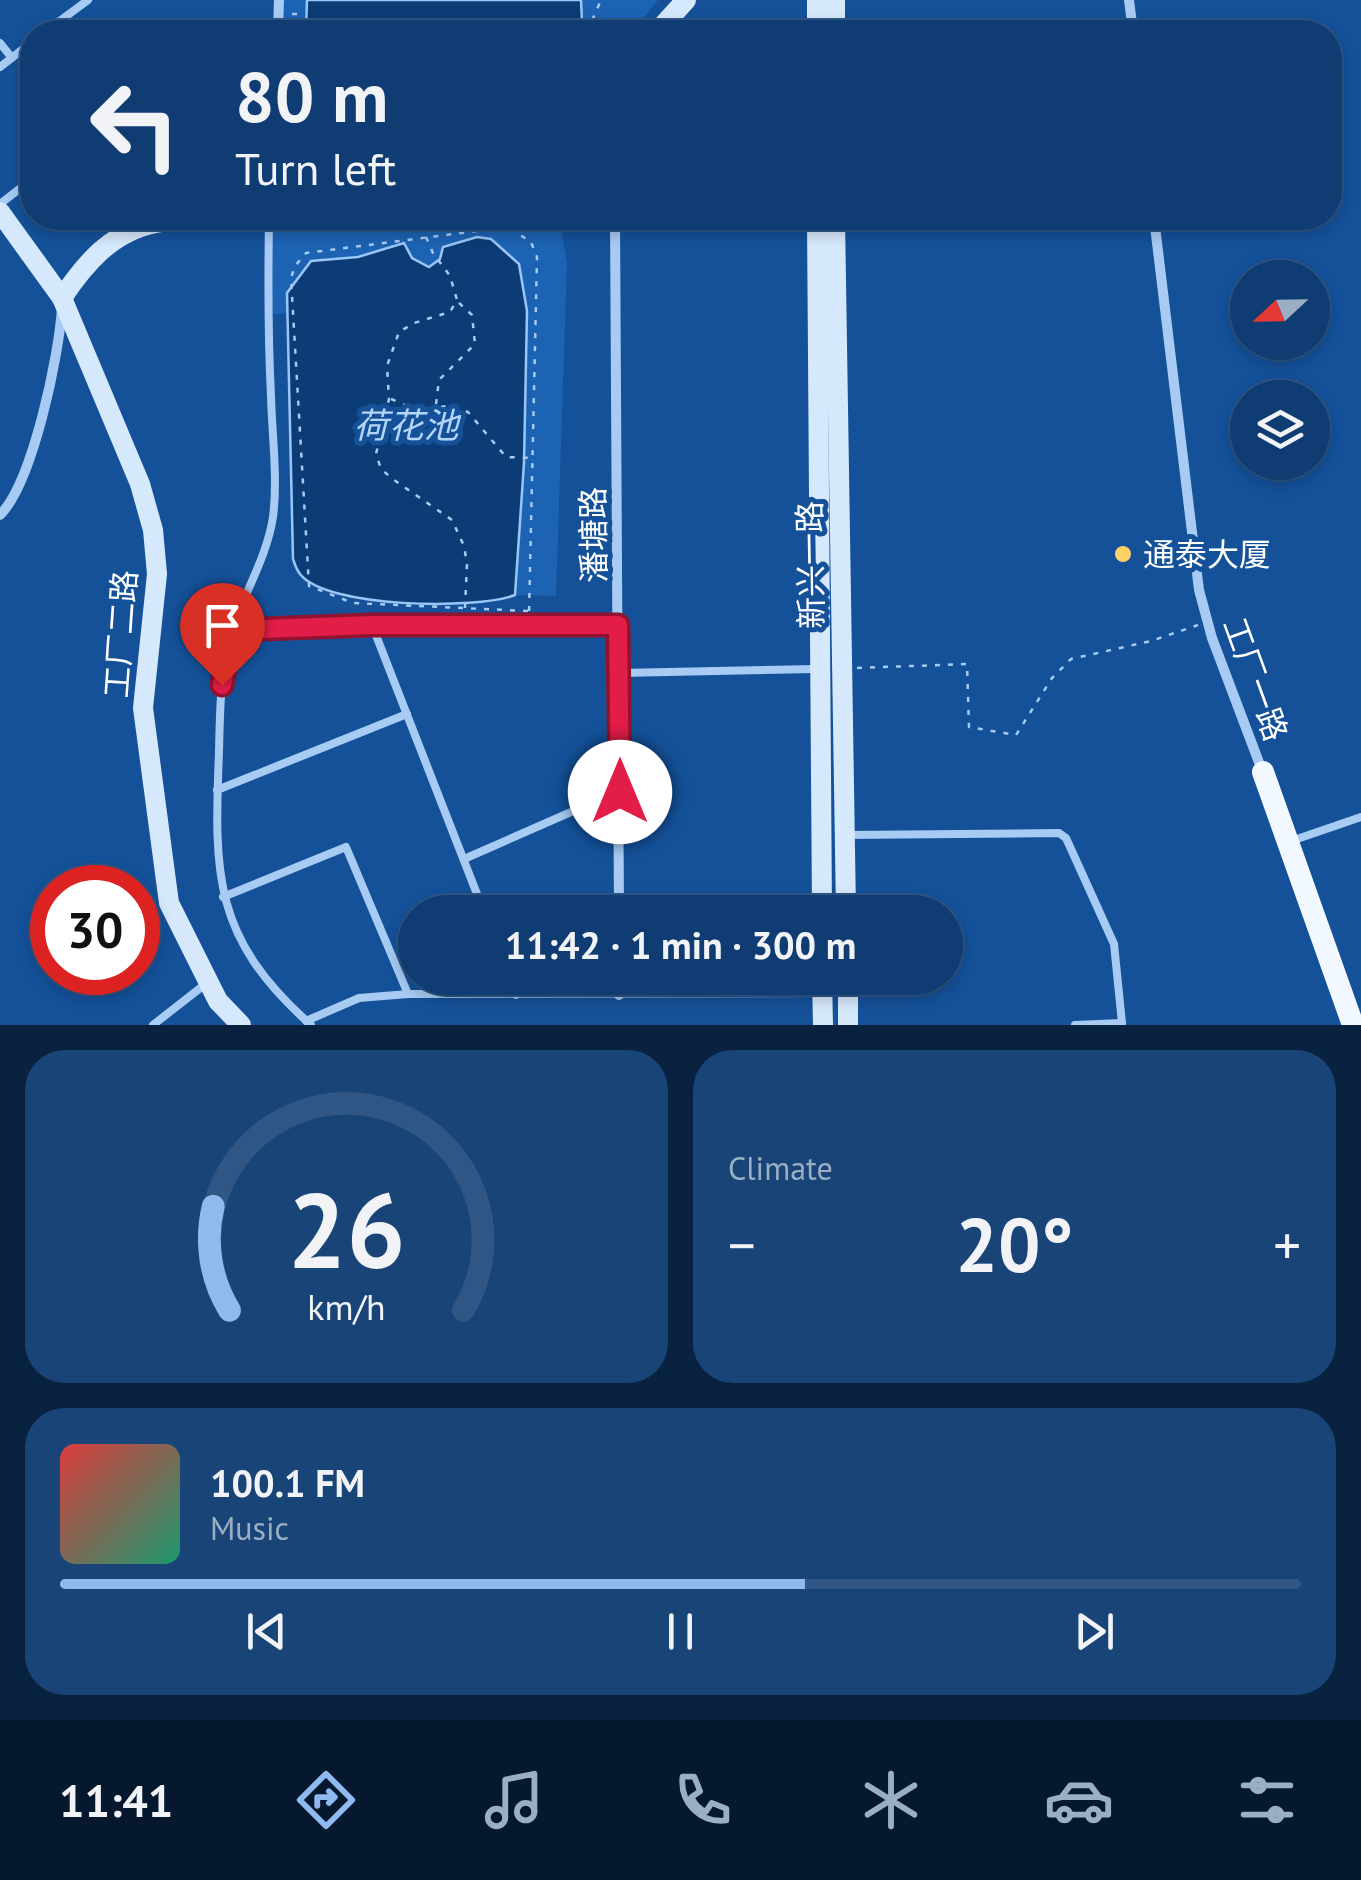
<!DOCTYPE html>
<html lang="en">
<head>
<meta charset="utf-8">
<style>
	:root { --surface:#0f3d73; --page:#184478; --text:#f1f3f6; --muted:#9baec4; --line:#2f5685; --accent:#90b9f0 }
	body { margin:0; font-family:"PT Sans","Noto Sans SC",sans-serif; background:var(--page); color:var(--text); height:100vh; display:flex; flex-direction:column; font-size:38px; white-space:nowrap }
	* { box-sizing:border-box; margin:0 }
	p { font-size:32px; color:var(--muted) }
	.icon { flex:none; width:55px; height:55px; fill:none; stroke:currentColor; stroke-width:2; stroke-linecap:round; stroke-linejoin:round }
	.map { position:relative; height:1025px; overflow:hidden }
	.side { display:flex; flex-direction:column; gap:25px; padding:25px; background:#08223f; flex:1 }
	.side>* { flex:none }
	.banner { position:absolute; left:20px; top:20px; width:1322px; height:210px; border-radius:40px; box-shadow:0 5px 15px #0003,0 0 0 2px var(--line); background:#0f3d73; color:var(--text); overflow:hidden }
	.needle { width:65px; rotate:248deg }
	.fabs { position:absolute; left:1230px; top:260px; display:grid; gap:20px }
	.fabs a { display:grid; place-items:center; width:100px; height:100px; border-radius:50%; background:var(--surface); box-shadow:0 5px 15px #0003,0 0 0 2px var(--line); font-size:50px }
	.speed { position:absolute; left:30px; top:865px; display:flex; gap:20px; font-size:50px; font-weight:700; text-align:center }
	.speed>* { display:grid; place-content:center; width:130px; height:130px; border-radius:50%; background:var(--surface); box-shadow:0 5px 15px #0003,0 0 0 2px var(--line); line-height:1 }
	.speed .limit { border:15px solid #d22; background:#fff; color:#111 }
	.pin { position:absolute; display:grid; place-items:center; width:85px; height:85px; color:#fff; margin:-102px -42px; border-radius:50% 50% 50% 0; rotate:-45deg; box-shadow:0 0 10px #0007 }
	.pin .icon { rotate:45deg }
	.me { position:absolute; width:110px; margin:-55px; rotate:0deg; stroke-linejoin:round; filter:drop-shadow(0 0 8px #0008) }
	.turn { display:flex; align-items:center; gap:35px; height:210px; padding:0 50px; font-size:45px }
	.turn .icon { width:130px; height:130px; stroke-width:2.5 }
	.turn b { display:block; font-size:70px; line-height:85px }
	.big { font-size:75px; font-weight:600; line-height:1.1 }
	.side .tile { flex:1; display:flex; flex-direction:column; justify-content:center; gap:15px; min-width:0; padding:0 35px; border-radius:40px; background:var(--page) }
	.side .dial { align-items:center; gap:0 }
	.dial svg { height:260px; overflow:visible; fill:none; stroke:var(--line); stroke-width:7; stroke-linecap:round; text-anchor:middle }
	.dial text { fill:var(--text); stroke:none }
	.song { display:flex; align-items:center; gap:30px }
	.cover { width:120px; height:120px; border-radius:15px; background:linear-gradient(135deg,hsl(0 70% 55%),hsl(160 70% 35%)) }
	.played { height:10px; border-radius:5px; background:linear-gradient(90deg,var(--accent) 60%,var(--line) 60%) }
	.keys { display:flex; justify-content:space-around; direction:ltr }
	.heat { display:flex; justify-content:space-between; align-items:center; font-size:55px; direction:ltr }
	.side .tiles { flex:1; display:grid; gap:25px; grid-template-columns:1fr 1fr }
	.tile:last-child { grid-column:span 2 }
	.trip { position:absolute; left:398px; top:895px; width:565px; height:100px; border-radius:50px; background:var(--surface); box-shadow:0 5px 15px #0003,0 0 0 2px var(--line); font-weight:600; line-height:100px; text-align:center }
	.menu { display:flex; height:160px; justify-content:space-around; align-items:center; background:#06182e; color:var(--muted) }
	.menu .icon { width:70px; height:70px }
	.menu .on { color:var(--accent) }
	.menu b { font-size:45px; color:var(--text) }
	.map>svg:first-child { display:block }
	.green { fill:#1c63b3 }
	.water { fill:#0c3c75; stroke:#99c6f6; stroke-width:2.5 }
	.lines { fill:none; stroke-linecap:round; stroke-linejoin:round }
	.path { stroke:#a7cbf3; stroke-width:2.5; stroke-dasharray:5 8; stroke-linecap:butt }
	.lane { stroke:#a7cbf3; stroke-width:8 }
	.street { stroke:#a7cbf3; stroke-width:10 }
	.secondary { stroke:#d6e8fc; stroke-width:20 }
	.primary { stroke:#f2f8ff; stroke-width:22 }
	.route-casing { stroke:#92132f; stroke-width:25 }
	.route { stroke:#e11d48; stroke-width:18 }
	.poi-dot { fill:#ffd068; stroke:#145199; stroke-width:4 }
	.labels { text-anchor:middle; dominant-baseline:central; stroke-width:10; stroke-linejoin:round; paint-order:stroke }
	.street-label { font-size:32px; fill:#fff; stroke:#145199 }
	.poi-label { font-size:32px; fill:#fff; stroke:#145199; text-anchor:start }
	.water-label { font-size:35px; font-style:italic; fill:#b3d5f9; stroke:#145199 }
</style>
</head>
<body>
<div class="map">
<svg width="1361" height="1025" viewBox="0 0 1361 1025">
	<rect width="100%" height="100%" fill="#145199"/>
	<!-- green -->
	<g class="green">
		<path d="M279 0H307L306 30 311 32H278Z"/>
		<path d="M581 0H658L632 32H578L582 22Z"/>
		<path d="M270 218H541L543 223 561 229 567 263 556 596 515 595 524 463 527 311 440 259 428 268 412 258 404 244 358 257 311 261 287 292V313L267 315Z"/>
	</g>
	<!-- water -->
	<g class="water">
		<path d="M307 0H581L582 22 578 32H311L306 31Z"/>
		<path d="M477 237 491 239 519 264 527 311 524 463 515 595C477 610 326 608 300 574 296 569 295 564 293 559L287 293 311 261 358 257 404 243 412 258 429 267 440 259 443 247Z"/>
	</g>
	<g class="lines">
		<!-- path -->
		<g class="path">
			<path d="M292 14H297L300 32"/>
			<path d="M587 32 601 0"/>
			<path d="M426 237 433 253 450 276 457 300 450 312 414 323 399 332 387 366 389 399 376 454 381 469 394 480 452 520 464 546 467 564 465 608"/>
			<path d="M391 399 417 410 448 406 468 412 506 457 532 458"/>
			<path d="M436 404 439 380 475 344 472 315 457 301"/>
			<path d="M528 611 353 603 309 586 291 278 295 266 306 253 508 227 531 242 537 257 529 614"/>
			<path d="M857 668 967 664 969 727 1016 735 1052 678 1071 659 1151 641 1198 625"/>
		</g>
		<!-- lane -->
		<g class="lane">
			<path d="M45 32 88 0"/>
			<path d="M0 43 12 58"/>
			<path d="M0 67 32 42"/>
			<path d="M0 204 32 179"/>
			<path d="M269 221C268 279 268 337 271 396 272 435 278 478 273 517 267 557 244 593 232 631 220 670 220 711 219 752 214 875 213 938 311 1025"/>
			<path d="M372 625 484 912"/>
			<path d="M232 630 372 625H618"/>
			<path d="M619 673 816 669"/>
			<path d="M217 790 407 714"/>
			<path d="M845 835 1059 833 1066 838 1114 944 1122 1023 1075 1025"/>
			<path d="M1294 840 1361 817"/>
			<path d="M464 859 619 791"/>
			<path d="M223 897 346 847 408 994"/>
			<path d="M510 978 516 995"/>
			<path d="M306 1021 359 998 408 994 822 993"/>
			<path d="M153 1025 208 982"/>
		</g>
		<!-- street -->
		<g class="street">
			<path d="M1129 0 1133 32"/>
			<path d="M278 32 279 0"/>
			<path d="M615 218 619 912"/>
			<path d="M1154 218 1199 590 1212 638 1263 773"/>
			<path d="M0 515C33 482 59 355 62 308"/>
			<path d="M619 995V978"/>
		</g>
		<!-- secondary -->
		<g class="secondary">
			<path d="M657 32 686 0"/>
			<path d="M817 32V0"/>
			<path d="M835 32V0"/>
			<path d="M0 212 62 298 140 484 153 530 157 574 143 708 169 903 218 1001 241 1025"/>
			<path d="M817 218 822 912"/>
			<path d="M835 218 846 912"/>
			<path d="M62 298C124 204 169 220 269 221L284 218"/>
			<path d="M822 978 823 1025"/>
			<path d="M848 978V1025"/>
		</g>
		<!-- primary -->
		<path class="primary" d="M1263 772 1353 1025"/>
	</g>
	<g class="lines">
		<!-- route casing -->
		<g class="route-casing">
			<path id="route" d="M222 685 232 630 372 625H618L620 792"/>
		</g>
		<!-- route -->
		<use href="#route" class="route"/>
	</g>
	<!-- markers -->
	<circle class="poi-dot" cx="1123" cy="554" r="10"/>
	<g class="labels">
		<!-- street labels -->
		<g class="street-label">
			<text transform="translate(593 535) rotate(-91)">潘塘路</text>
			<text transform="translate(810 565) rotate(-91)">新兴一路</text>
			<text transform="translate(120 634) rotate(-86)">工厂二路</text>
			<text transform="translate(1256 679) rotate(70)">工厂一路</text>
		</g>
		<!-- poi labels -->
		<g class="poi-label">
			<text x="1143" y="554">通泰大厦</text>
		</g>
		<!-- water labels -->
		<g class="water-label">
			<text x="406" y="425">荷花池</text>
		</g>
	</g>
</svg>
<div class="fabs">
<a><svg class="needle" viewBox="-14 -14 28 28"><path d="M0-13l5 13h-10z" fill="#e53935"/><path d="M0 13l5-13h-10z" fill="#9baec4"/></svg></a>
<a><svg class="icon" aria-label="layers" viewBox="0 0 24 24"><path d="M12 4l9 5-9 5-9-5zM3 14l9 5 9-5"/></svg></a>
</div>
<div class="speed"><div class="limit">30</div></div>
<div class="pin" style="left:222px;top:685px;background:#d93025"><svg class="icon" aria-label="arrive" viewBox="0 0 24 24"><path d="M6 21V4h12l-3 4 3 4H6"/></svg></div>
<svg class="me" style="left:620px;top:792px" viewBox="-20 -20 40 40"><circle r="19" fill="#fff"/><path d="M0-13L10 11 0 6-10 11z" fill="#e11d48"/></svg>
<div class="trip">11:42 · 1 min · 300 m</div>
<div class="banner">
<div class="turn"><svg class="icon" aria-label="left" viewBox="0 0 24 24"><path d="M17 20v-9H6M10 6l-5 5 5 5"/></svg><div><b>80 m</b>Turn left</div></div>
</div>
</div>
<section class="side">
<div class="tiles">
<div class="tile dial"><svg viewBox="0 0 100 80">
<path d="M14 69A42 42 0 1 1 86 69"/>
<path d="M14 69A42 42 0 0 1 9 37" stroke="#90b9f0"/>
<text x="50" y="56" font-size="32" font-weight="700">26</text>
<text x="50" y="72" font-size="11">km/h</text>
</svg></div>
<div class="tile"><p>Climate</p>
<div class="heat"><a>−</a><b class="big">20°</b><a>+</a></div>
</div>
<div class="tile">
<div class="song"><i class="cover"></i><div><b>100.1 FM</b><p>Music</p></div></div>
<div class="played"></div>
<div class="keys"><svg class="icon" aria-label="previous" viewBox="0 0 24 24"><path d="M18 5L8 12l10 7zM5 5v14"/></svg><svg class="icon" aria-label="pause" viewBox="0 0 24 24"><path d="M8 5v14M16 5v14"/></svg><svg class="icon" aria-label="next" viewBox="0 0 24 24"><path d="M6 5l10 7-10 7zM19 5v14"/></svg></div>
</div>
</div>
</section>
<nav class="menu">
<b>11:41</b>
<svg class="icon on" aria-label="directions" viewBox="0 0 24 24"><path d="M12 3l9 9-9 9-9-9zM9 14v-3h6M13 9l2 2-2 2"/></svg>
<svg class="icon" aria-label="music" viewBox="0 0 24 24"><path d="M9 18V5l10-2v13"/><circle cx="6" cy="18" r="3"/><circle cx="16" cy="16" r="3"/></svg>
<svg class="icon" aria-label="phone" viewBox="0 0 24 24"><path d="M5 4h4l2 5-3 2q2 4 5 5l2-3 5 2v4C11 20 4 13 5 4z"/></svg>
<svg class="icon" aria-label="climate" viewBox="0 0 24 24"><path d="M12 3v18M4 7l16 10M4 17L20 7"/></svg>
<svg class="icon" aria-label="car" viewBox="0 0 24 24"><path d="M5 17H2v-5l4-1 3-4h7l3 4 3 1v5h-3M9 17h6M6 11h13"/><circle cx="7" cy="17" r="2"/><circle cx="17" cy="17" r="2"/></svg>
<svg class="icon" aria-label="filters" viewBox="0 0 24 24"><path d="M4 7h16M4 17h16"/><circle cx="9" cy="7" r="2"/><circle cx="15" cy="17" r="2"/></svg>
</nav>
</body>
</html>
